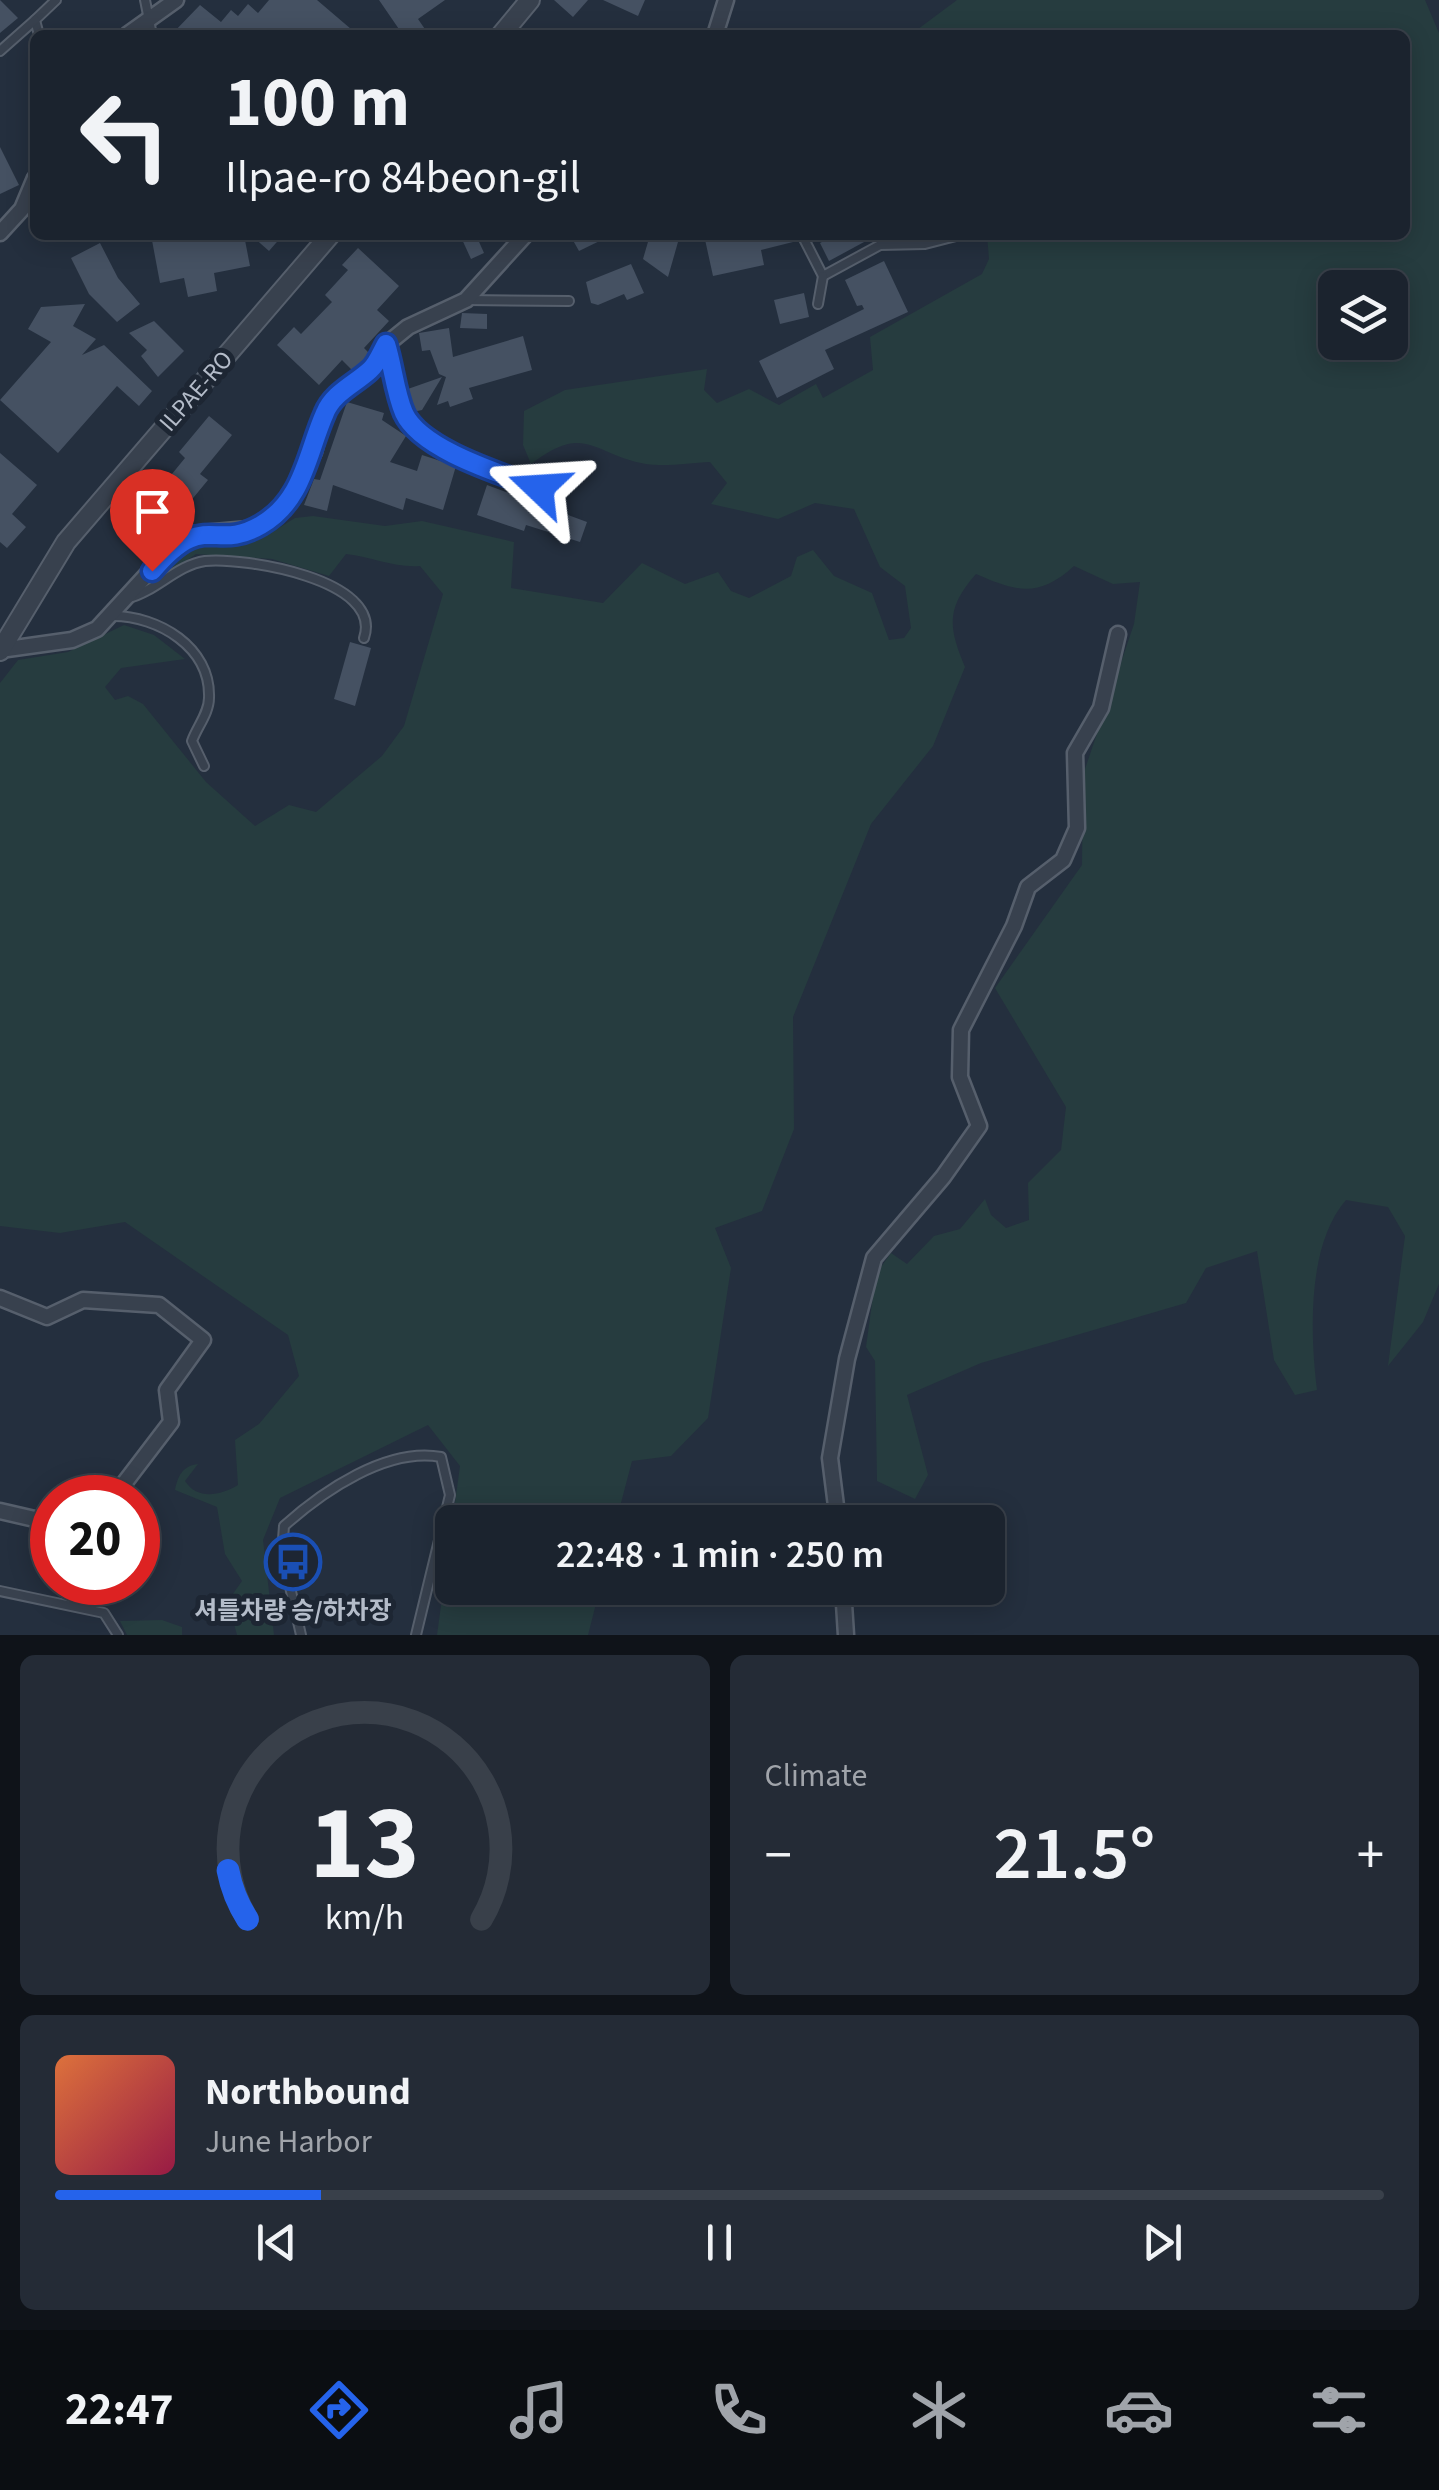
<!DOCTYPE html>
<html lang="en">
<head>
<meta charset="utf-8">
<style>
	:root { --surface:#1b232e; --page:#242b36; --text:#f1f3f6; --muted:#a0a4aa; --line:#39404a; --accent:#2563eb }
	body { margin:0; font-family:"Source Sans 3","Noto Sans KR",sans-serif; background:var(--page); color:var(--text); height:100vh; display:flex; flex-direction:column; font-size:38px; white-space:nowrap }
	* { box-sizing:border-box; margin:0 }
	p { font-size:32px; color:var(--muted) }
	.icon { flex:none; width:55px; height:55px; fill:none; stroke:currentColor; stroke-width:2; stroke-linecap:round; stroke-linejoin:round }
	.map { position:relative; height:1635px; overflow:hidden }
	.drawer { display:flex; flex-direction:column; gap:20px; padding:20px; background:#0f1319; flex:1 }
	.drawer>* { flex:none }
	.banner { position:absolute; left:30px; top:30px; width:1380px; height:210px; border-radius:15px; box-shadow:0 5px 25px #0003,0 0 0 2px var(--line); background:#1b232e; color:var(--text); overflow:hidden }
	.tools { position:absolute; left:1318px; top:270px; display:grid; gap:20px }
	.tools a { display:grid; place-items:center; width:90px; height:90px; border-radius:15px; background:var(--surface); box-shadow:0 5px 25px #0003,0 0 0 2px var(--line); font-size:50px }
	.speed { position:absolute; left:30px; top:1475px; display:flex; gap:20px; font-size:50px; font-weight:700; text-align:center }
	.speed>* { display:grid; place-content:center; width:130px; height:130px; border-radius:50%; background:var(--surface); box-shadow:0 5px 25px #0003,0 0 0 2px var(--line); line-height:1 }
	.speed .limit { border:15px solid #d22; background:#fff; color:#111 }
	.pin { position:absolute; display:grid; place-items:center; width:85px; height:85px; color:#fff; margin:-102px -42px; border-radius:50% 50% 50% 0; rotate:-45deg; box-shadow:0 0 10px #0007 }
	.pin .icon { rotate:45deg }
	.me { position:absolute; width:110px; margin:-55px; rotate:290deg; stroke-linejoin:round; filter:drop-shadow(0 0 8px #0008) }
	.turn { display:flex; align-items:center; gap:35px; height:210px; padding:0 30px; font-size:45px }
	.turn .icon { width:130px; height:130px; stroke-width:2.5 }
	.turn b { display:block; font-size:70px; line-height:85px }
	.big { font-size:75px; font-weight:600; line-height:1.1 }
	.drawer .card { flex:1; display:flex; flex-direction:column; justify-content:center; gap:15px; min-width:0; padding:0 35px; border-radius:15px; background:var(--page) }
	.drawer .dial { align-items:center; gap:0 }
	.dial svg { height:260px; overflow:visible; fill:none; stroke:var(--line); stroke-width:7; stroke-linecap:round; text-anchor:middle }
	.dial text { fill:var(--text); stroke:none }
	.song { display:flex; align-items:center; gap:30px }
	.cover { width:120px; height:120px; border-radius:15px; background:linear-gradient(135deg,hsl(20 70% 55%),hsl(340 70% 35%)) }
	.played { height:10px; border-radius:5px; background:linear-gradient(90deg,var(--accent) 20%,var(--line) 20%) }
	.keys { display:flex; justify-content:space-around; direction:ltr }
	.heat { display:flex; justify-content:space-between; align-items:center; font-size:55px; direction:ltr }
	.drawer .tiles { flex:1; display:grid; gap:20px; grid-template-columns:1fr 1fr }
	.card:last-child { grid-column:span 2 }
	.trip { position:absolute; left:435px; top:1505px; width:570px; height:100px; border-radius:15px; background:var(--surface); box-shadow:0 5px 25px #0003,0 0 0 2px var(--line); font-weight:600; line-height:100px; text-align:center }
	.dock { display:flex; height:160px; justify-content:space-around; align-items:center; background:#0b0e12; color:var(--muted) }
	.dock .icon { width:70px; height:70px }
	.dock .on { color:var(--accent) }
	.dock b { font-size:45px; color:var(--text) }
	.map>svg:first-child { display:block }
	.green { fill:#263c3f; fill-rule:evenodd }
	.building { fill:#455162 }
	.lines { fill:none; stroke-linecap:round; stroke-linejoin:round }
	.service-casing { stroke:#565f6c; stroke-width:12 }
	.minor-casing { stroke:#565f6c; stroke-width:19 }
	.tertiary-casing { stroke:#565f6c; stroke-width:22 }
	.service { stroke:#38414e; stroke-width:8 }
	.minor { stroke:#38414e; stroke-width:14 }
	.tertiary { stroke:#38414e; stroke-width:18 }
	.route-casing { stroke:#184099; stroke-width:25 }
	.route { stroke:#2563eb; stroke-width:18 }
	.labels { text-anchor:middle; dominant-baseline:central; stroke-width:10; stroke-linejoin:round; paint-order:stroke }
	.street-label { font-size:25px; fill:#b4bcc9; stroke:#1d2633 }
	.poi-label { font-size:25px; font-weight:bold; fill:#b4bcc9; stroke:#1d2633 }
</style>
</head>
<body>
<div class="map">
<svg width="1439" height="1635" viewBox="0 0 1439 1635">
	<rect width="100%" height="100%" fill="#242f3e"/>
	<!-- green -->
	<g class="green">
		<path d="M957 0H1425L1439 33V1284L1423 1322 1388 1366 1405 1236 1388 1207 1346 1200C1307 1245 1310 1333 1317 1390L1295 1395 1274 1360 1257 1251 1206 1268 1186 1303 981 1363 907 1395 928 1475 915 1499 877 1481 875 1361 866 1347 876 1274 891 1253 907 1264 934 1236 960 1229 985 1199 991 1215 1006 1228 1029 1220 1028 1183 1061 1150 1066 1107 995 988 1082 865 1083 775 1134 624 1140 582 1113 584 1074 566C1039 598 1017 592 976 574 946 608 948 627 965 667L933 746 871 824 793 1017 794 1129 762 1211 715 1228 731 1268 708 1418 671 1456 632 1461 616 1522H452V1588H600L588 1635H437L460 1466 428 1425 280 1498 263 1540 274 1635H237L228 1601 242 1581 225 1554 217 1507 175 1490C178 1475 183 1466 198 1464L185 1481C198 1501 221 1495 238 1485L235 1440 259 1424 299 1376 288 1335 125 1222 60 1233 0 1226V683L18 660 68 652 124 625 154 635 185 659 121 668 105 687 115 700 128 696 143 704 206 782 255 826 289 805 316 812 382 756 404 726 443 594 420 566C395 568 372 557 346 554L329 576 272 559 196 554 148 587 179 552 198 542 259 540 295 518 313 516 385 526 422 521 514 542 511 588 603 603 642 563 685 584 718 572 731 591 749 598 791 576 797 557 813 550 834 576 872 593 889 640 904 638 911 628 905 586 880 567 854 509 815 503 778 519 711 504 727 483 710 462C690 463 666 467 646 464 592 454 586 422 531 464L523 445 524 411 565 390 707 369 704 390 717 403 749 389 779 405 816 384 823 398 873 370 870 337 982 274 989 259 987 235H1405V35H910ZM1335 288H1390V342H1335Z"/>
		<path d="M162 1620 182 1627V1635H127L120 1621Z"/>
	</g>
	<!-- building -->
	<g class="building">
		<path d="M0 0 18 18 0 33Z"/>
		<path d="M269 0H317L358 35H171L200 5 221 22 231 10 238 16 248 4 258 13Z"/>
		<path d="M379 0H445L418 19 429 35H403Z"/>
		<path d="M554 0H588L573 17Z"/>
		<path d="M603 0H645L638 16Z"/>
		<path d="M0 147 19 185 0 194Z"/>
		<path d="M151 235H244L250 266 214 273 217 291 188 297 184 278 160 283Z"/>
		<path d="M251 235H283L269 251Z"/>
		<path d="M460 235H476L484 253 471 259Z"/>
		<path d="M570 235H612L579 251Z"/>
		<path d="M650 235H680L668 277 643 259Z"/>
		<path d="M704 235H795L797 241 761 250 764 265 713 276Z"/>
		<path d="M835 235H877L829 261 820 243Z"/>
		<path d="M100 243 118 278 140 304 117 322 89 294 71 258Z"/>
		<path d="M358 248 399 286 377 310 389 321 364 348 369 353 365 361 352 370 342 360 319 385 277 345 294 327 301 334 332 302 325 295 348 270 342 265Z"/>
		<path d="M884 261 908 312 825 350 834 369 777 398 759 361 864 309 862 305 857 306 845 280Z"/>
		<path d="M631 264 644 293 627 300 624 294 598 305 591 303 586 282Z"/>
		<path d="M804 293 809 317 780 324 774 300Z"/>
		<path d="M85 304 73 326 96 339 82 355 104 345 152 391 139 406 117 386 58 453 0 400 51 342 28 329 41 307Z"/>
		<path d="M462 313 487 314V329L460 328Z"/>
		<path d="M154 321 184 351 158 377 141 356 147 350 129 333Z"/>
		<path d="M449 328 453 357 523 336 532 370 469 388 473 399 450 407 448 401 437 405 446 377 439 374 430 350 422 351 419 333Z"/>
		<path d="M442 377 422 410 413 412 405 390Z"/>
		<path d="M347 402 384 413 382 420 406 436 390 462 417 471 422 455 456 466 443 510 406 498 403 510 333 485 327 511 304 505 314 479 320 480Z"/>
		<path d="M209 416 232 435 200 474 208 480 151 549 127 529 185 458 179 452Z"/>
		<path d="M0 453 37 485 12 514 26 527 7 548 0 542Z"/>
		<path d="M487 485 587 522 580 542 526 525 524 531 477 515Z"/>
		<path d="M350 642 371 648 355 706 334 699Z"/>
	</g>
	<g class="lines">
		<!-- service casing -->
		<g class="service-casing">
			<g id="service">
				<path d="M145 0 152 35"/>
				<path d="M39 35 35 20 56 0"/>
				<path d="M0 51 35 20"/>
				<path d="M802 235 823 276 880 245 925 244 960 235"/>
				<path d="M466 300 569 301"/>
				<path d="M818 304 823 276"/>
				<path d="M387 344C393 366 395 392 404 412 421 450 502 474 539 487"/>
				<path d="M129 598C156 591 177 565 205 561 243 557 384 579 364 638"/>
				<path d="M113 616C158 616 211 647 209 698 209 713 197 727 192 741L204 766"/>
				<path d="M0 1591 104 1613 118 1635"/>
				<path d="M301 1635 282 1552 284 1526C323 1491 387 1447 441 1457L450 1495 416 1635"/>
			</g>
		</g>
		<!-- minor casing -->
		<g class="minor-casing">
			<g id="minor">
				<path d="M127 35 176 0"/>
				<path d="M715 35 726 0"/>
				<path d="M0 233 22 209 35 178"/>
				<path d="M0 650 72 640 97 629 175 544 192 534 258 528 276 515 296 490 314 452 325 410 343 390 373 368 387 344 408 327 466 300 525 235"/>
				<path d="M0 1298 47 1317 83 1300 159 1305 203 1340 167 1390 171 1422 113 1498"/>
				<path d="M0 1511 52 1523"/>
				<path d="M838 1522 830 1458 847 1359 874 1258 943 1177 979 1126 960 1077 961 1030 1014 926 1028 887 1063 860 1077 828 1075 753 1101 708 1118 634"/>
				<path d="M843 1588 846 1635"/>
			</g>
		</g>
		<!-- tertiary casing -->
		<g class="tertiary-casing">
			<g id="tertiary">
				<path d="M501 35 530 0"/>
				<path d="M0 651 66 542 330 235"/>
			</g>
		</g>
		<!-- service -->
		<use href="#service" class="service"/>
		<!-- minor -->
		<use href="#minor" class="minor"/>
		<!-- tertiary -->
		<use href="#tertiary" class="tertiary"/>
	</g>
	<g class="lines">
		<!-- route casing -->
		<g class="route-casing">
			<path id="route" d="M152 571C205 508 213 553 261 525 304 500 307 453 325 413 333 393 355 384 370 370 377 364 381 353 386 344 393 366 395 392 404 413 421 450 502 474 539 488"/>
		</g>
		<!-- route -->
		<use href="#route" class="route"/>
	</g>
	<!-- icons -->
	<defs>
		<g id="bus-ring" transform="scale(2.875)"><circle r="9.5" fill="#1d2633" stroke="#1a4fb4" stroke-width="1.5"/><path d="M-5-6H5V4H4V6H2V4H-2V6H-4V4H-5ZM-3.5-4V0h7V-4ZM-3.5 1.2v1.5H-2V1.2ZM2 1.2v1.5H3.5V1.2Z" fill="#1a4fb4"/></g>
	</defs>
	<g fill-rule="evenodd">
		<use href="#bus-ring" x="293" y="1562"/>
	</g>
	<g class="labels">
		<!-- street labels -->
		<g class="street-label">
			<text transform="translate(196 391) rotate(-49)">ILPAE-RO</text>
		</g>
		<!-- poi labels -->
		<g class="poi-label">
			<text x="293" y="1611">셔틀차량 승/하차장</text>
		</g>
	</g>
</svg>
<div class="tools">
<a><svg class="icon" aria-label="layers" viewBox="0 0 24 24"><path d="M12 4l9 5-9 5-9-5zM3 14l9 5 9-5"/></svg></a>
</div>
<div class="speed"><div class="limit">20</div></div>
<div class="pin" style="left:152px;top:571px;background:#d93025"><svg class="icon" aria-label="arrive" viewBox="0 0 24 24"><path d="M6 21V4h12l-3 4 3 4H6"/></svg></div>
<svg class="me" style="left:539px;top:488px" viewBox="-20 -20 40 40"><path d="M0-17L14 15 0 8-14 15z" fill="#2563eb" stroke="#fff" stroke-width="4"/></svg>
<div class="trip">22:48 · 1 min · 250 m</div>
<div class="banner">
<div class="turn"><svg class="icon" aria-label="left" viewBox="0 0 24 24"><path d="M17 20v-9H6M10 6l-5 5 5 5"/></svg><div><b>100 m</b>Ilpae-ro 84beon-gil</div></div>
</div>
</div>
<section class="drawer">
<div class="tiles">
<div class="card dial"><svg viewBox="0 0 100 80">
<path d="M14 69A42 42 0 1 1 86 69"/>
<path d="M14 69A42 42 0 0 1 8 54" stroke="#2563eb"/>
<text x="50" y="56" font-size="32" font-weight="700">13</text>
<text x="50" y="72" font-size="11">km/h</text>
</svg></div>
<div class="card"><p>Climate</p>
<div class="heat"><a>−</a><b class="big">21.5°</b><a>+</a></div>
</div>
<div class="card">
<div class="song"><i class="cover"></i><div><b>Northbound</b><p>June Harbor</p></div></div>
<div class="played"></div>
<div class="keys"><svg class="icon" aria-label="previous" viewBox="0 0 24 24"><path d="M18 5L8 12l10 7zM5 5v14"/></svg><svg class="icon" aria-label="pause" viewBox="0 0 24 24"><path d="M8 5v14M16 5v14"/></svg><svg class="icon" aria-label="next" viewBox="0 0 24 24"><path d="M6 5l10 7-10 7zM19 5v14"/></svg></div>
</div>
</div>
</section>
<nav class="dock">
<b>22:47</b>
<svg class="icon on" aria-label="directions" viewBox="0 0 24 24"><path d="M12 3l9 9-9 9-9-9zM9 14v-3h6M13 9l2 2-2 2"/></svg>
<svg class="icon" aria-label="music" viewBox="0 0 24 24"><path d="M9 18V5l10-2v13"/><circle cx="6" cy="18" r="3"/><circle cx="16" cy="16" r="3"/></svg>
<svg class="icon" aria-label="phone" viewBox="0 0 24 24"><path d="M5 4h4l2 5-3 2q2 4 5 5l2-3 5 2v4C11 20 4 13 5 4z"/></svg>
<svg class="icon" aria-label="climate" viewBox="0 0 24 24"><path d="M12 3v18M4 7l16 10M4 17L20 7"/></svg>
<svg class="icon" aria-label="car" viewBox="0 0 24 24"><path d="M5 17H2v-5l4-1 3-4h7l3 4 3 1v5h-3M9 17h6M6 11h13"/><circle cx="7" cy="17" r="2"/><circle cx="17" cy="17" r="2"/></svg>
<svg class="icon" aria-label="filters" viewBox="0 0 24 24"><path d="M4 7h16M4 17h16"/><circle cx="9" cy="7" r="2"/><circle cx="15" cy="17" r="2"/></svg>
</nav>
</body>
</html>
